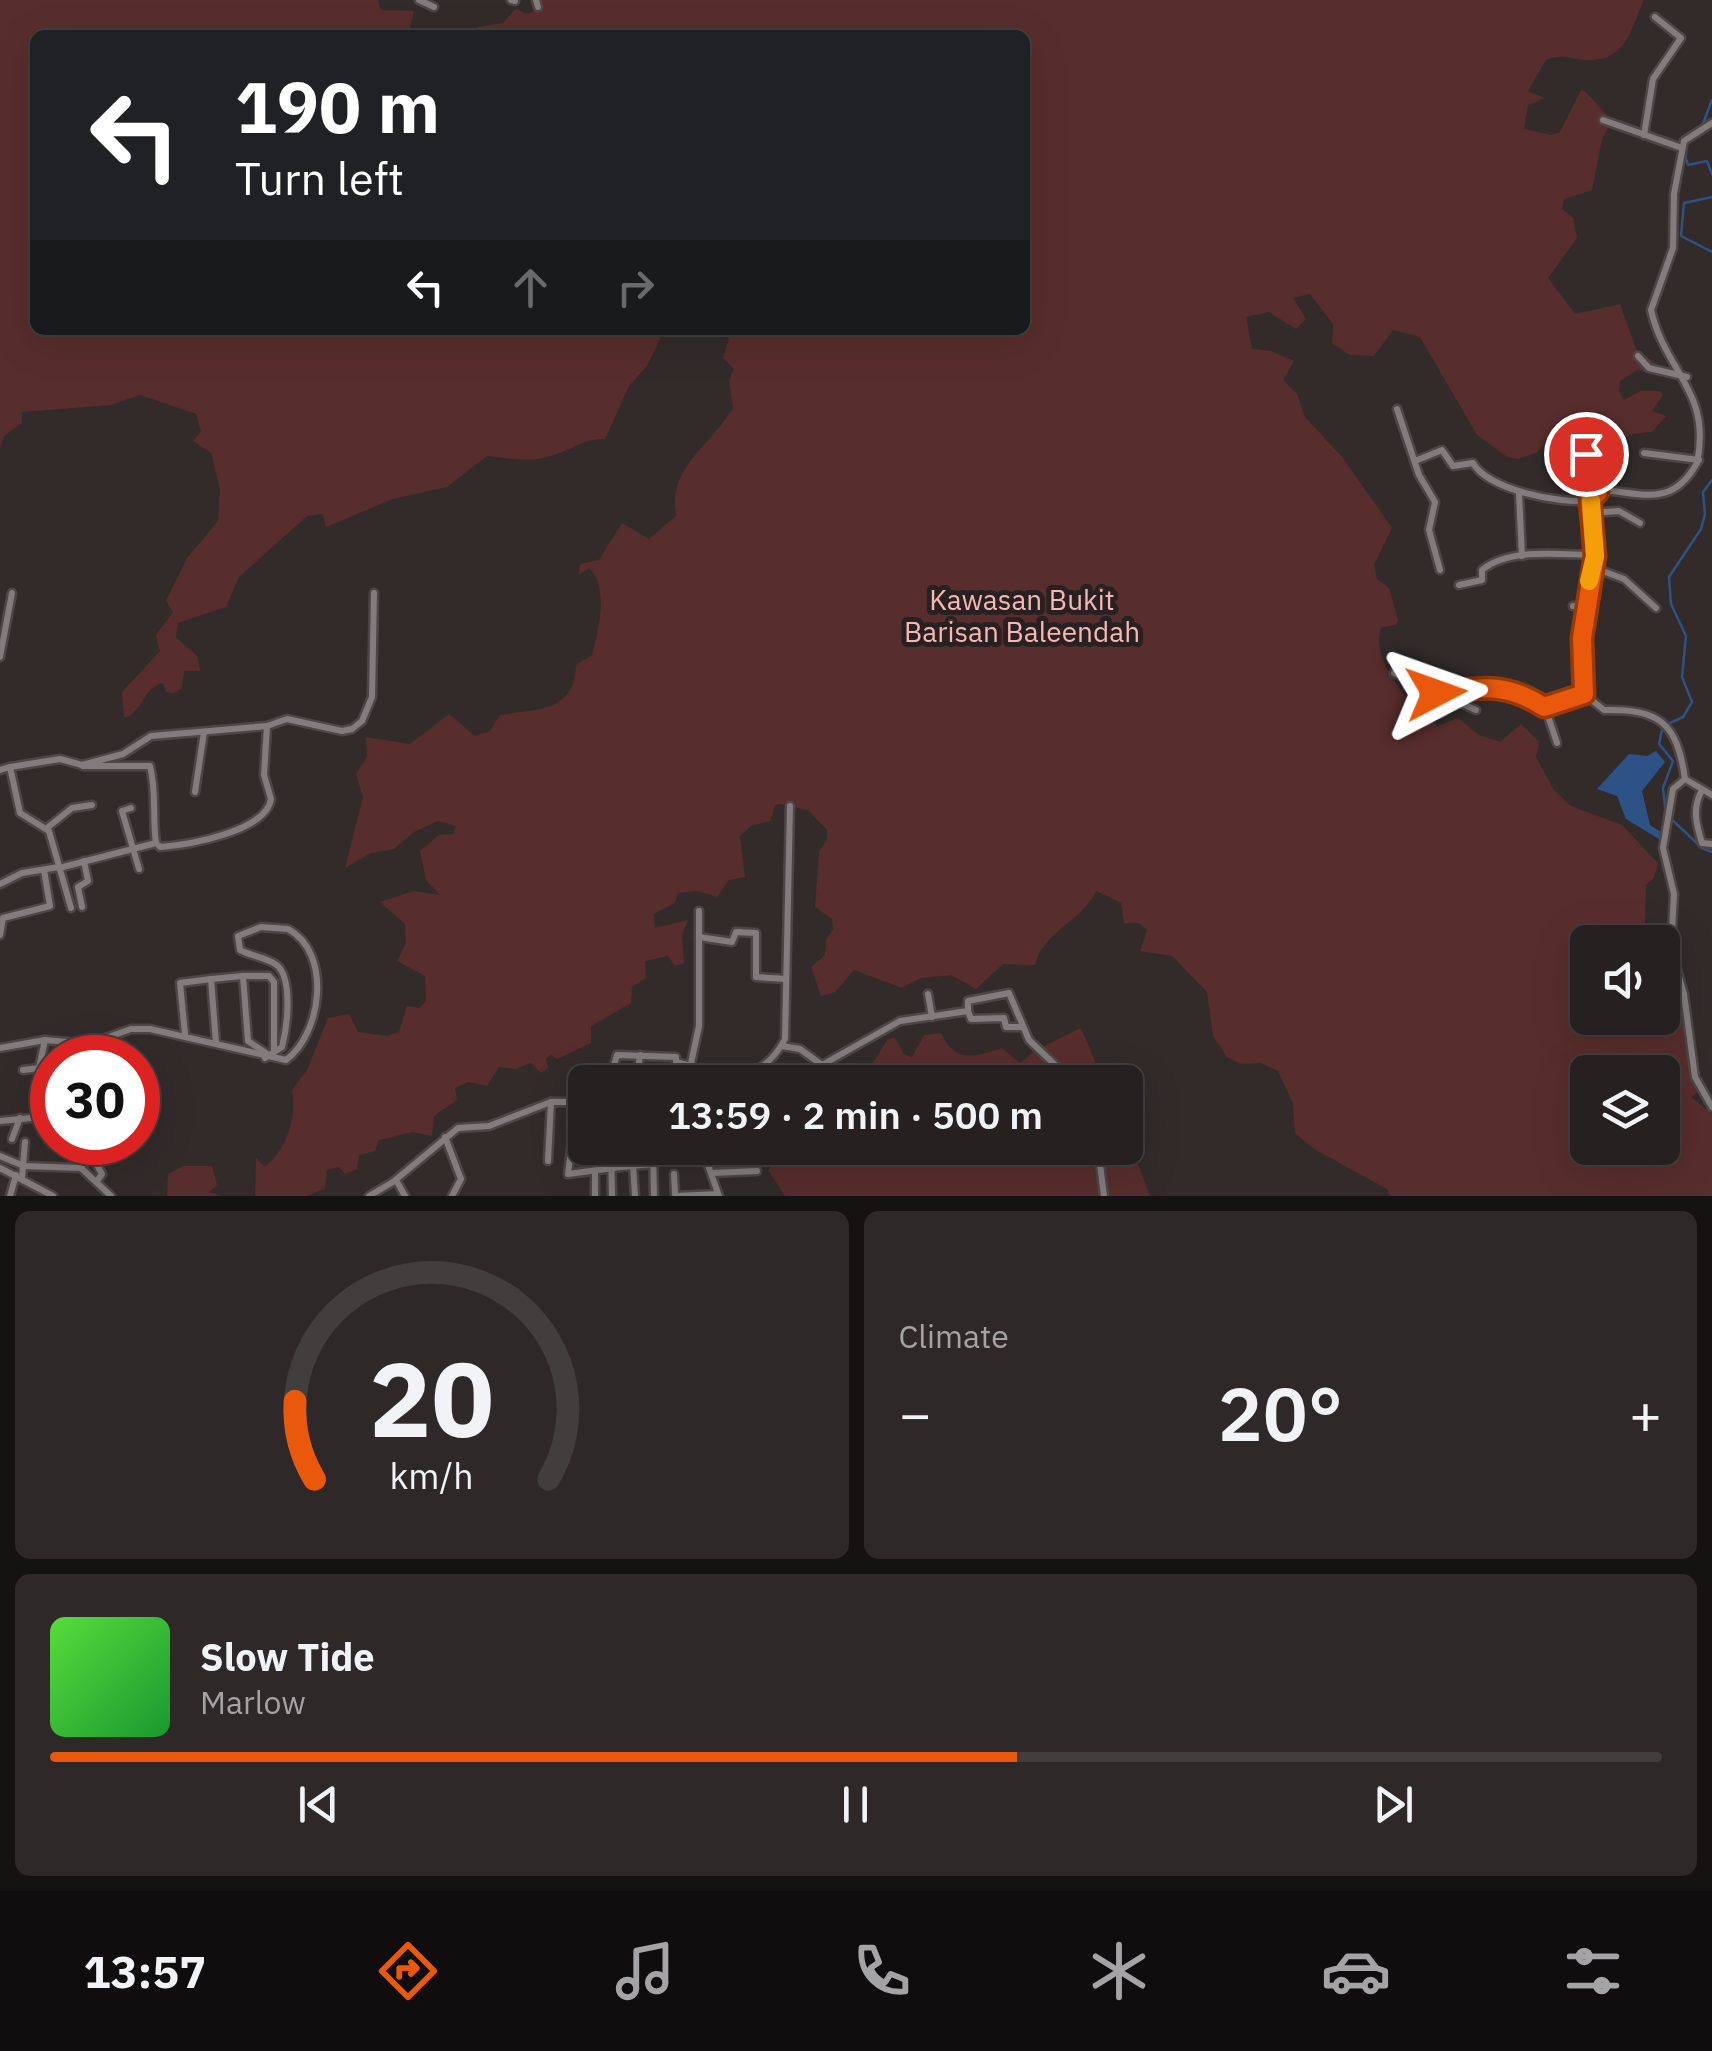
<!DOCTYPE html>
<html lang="en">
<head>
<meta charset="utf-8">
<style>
	:root { --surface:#262020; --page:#2e2829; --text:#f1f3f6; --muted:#a4a3a5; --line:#423e3e; --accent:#ea580c }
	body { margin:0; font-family:"IBM Plex Sans",sans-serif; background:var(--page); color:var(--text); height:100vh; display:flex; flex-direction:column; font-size:38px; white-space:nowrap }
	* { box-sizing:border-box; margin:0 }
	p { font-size:32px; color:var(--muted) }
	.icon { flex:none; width:55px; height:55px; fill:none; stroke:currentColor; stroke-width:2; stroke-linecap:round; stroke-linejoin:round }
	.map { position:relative; height:1196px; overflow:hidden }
	.sheet { display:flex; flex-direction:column; gap:15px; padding:15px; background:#151212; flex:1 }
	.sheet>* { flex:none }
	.guide { position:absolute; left:30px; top:30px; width:1000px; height:305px; border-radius:15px; box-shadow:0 10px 40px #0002,0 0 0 2px var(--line); background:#202124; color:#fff; overflow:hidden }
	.fabs { position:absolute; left:1570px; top:925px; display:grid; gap:20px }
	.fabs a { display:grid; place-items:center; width:110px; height:110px; border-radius:15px; background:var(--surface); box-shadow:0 10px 40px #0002,0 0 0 2px var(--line); font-size:50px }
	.speed { position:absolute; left:30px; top:1035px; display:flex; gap:20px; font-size:50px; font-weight:700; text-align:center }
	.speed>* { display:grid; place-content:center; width:130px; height:130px; border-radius:50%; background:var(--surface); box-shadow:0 10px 40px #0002,0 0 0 2px var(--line); line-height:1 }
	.speed .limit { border:15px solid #d22; background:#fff; color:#111 }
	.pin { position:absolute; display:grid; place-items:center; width:85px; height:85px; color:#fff; margin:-42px; border:5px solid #fff; border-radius:50%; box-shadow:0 2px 10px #0007 }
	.me { position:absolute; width:110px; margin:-55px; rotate:86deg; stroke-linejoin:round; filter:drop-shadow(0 0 8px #0008) }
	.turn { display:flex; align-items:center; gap:35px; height:210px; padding:0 40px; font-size:45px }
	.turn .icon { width:130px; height:130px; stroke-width:2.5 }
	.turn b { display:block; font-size:70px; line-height:85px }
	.lanes { display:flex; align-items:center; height:95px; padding:0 40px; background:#0003; justify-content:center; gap:50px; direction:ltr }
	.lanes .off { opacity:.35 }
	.big { font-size:75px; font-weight:600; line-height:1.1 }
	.sheet .widget { flex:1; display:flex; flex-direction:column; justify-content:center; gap:15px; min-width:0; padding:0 35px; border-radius:15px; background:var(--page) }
	.sheet .dial { align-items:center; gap:0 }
	.dial svg { height:260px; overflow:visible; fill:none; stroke:var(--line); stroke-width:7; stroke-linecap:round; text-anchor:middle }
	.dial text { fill:var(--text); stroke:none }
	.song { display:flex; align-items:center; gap:30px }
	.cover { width:120px; height:120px; border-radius:15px; background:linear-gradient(135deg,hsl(110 70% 55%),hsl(130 70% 35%)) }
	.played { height:10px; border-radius:5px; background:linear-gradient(90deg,var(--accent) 60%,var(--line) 60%) }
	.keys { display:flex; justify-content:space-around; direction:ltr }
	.heat { display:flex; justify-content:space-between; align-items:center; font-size:55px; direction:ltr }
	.sheet .tiles { flex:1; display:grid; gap:15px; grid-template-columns:1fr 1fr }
	.widget:last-child { grid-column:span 2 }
	.trip { position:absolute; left:568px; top:1065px; width:575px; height:100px; border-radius:15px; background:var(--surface); box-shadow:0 10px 40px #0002,0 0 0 2px var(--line); font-weight:600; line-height:100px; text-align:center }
	.tabs { display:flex; height:160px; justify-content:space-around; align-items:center; background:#0f0d0d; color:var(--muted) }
	.tabs .icon { width:70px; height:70px }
	.tabs .active { color:var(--accent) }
	.tabs b { font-size:45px; color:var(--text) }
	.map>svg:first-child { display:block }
	.green { fill:#582d2d; fill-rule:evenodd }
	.water { fill:#2d5286 }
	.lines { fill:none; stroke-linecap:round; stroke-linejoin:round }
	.stream { stroke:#2d5286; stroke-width:2.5 }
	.street-casing { stroke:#4c4746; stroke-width:11 }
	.street { stroke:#847c7c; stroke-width:6 }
	.route-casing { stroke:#983908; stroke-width:25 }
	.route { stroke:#ea580c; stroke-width:18 }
	.slow { stroke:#f59e0b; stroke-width:18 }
	.labels { text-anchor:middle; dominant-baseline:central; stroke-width:10; stroke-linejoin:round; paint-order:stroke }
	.park-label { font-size:28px; fill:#f8b6b4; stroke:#282121 }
</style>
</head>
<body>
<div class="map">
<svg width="1712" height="1196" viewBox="0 0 1712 1196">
	<rect width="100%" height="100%" fill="#322b2a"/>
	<!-- green -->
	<g class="green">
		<path d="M0 0H378L381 10 414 11 409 32 417 35H35V330H664L647 366 629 386 605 439C584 438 571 450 551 456 530 463 508 458 487 456L447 487 393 499 326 527 323 514 307 516 239 577 226 607 178 623 176 637 198 657 200 671H184L182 688 174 693 166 692 163 683C143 687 141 715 124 718L122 692 160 651 156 635 173 612 166 601 187 558 218 521 220 489 211 453 193 441 201 431 196 414 140 395 111 405 22 412V423L4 436 0 448Z"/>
		<path d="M539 0H1644C1631 28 1627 63 1584 60 1569 58 1561 54 1546 60L1528 91 1545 98 1528 105 1524 129 1551 135 1560 132 1581 90C1590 92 1600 112 1613 119L1602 139 1592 190 1564 199 1562 209 1573 218 1577 238 1548 278 1575 314 1620 304 1636 349 1664 369 1661 377 1637 370 1620 381 1619 391 1624 400 1640 391H1660L1663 395 1652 411 1666 416 1652 432 1632 434 1609 448 1558 430 1536 453 1518 459 1507 457 1477 435 1420 337 1393 330 1374 356 1350 355 1332 343 1333 324 1310 294 1293 298 1306 319 1296 329 1269 312 1246 317 1252 349 1271 351 1294 361 1283 380 1297 394 1305 417 1343 458 1392 528 1374 565 1377 579 1389 588 1398 620 1396 625 1382 627C1367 659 1413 709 1438 726L1458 718 1479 735 1500 742 1521 724 1539 742 1536 757 1554 790 1571 806 1622 825 1658 863 1654 878 1646 885 1645 924 1663 937 1667 972 1680 995 1690 1070 1698 1092 1691 1097 1712 1114V1196H1390L1387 1189 1314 1149 1295 1133 1293 1104 1278 1071 1261 1063 1241 1064 1227 1057 1213 1036 1207 992 1172 956 1140 951 1147 930 1139 923H1124L1121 903 1096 891C1083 921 1044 930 1035 965L1003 964 976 989 951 975 921 978 902 988 854 970 835 992 821 996 811 967 825 955 826 940 833 929 832 919 815 907 819 851 827 840V830L808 810 780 804 775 805 770 821 751 826 740 836 745 877 729 880 717 897 697 891 678 893 675 903 654 914 655 928 688 920 682 935 684 963 675 966 668 956 645 961 646 978 632 987 631 1003 591 1026V1043L557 1059 551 1055 546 1059 548 1068 541 1073 531 1063 515 1069 499 1067 487 1086 468 1082 455 1088 457 1100 434 1116 432 1136 413 1132 379 1140 375 1151 359 1155 357 1169 345 1174 339 1167 327 1170 325 1189 306 1196H255L256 1158 265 1167C287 1149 297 1117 292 1090L307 1070 328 1018 349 1014 358 1032 387 1036 399 1032 407 1006 419 1008 426 1002 425 976 397 961 406 942 405 924 380 902 414 891 440 895 426 880 420 851 439 835 453 834 456 826 438 821 414 832 394 849 371 853 345 868 363 797 356 774 367 757 366 737 410 744 449 714 475 736 490 731 500 715C535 709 575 713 576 665L592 655C599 629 609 587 589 568L579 575 580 564 599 560 622 523 649 539 676 516C668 466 709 448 733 408L729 380 734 369 723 358 729 339 724 330H1025V35H475L477 27 503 23 516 8 526 14 539 9ZM1588 942H1662V1018H1588ZM1588 1072H1662V1148H1588Z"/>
		<path d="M1081 1028 1104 1082H835L869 1069 888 1039 895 1038 904 1054 912 1057 924 1035 941 1033C956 1065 976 1056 1002 1048L1020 1063 1036 1050Z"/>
		<path d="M1125 1130 1150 1196H785L768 1170 774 1162 788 1163 776 1153 777 1148H1125Z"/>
		<path d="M183 1166H212L217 1185 209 1192 222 1196H167L168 1174Z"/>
	</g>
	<!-- water -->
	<path class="water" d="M1656 751 1665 762 1642 791 1650 825 1661 832 1659 839 1626 819 1617 796 1597 789 1629 754 1647 756Z"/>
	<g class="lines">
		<!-- stream -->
		<g class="stream">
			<path d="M1702 126 1712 100"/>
			<path d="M1684 152 1688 165 1707 161 1712 174"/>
			<path d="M1712 197 1684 203 1681 236 1712 252"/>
			<path d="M1668 724 1683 717 1692 702 1682 677 1686 636 1671 604 1669 577 1701 529 1705 514 1703 492 1712 480"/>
			<path d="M1662 730 1659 744 1673 761 1663 788 1666 814 1702 848 1712 852"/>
		</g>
		<!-- street casing -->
		<g class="street-casing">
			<g id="street">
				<path d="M419 0 434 7"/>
				<path d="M511 0 515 1"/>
				<path d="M536 0 538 7"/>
				<path d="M1603 120 1682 148"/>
				<path d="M1644 135 1653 79 1681 38 1655 17"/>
				<path d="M1638 356 1649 368 1687 377"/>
				<path d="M1397 409 1419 475 1435 502 1429 530 1440 570"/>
				<path d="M1644 453 1699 460"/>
				<path d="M1586 454 1585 475 1598 492"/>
				<path d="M1415 461 1442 450 1453 466 1473 463C1487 489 1560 505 1591 500"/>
				<path d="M1519 493 1522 556"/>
				<path d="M1591 513 1619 511 1640 523"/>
				<path d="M1592 567 1624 579 1656 608"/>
				<path d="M1459 585 1482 580V570C1510 547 1561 555 1595 555"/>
				<path d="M1573 606 1589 608"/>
				<path d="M0 657 12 593"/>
				<path d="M1394 673 1476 710"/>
				<path d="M1441 694C1472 677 1517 689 1545 707"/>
				<path d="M1557 743 1545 707 1584 694"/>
				<path d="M83 766H150C157 793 152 816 156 843"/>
				<path d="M10 767 60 759 82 765 123 754 151 736 267 726 287 719 342 731 352 729 362 721 372 697 374 593"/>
				<path d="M0 770 10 767 20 813 49 831 71 908"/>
				<path d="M1685 779C1677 722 1659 709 1604 710L1584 694 1582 638 1595 555 1591 500 1602 490C1643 493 1672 508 1697 463 1712 391 1665 372 1651 310L1673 248 1674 194 1684 141 1712 123"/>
				<path d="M1702 790C1692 808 1696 824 1702 843L1712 844"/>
				<path d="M195 792 204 732"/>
				<path d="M1712 795 1685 779 1673 789 1663 848 1674 894 1671 950 1684 994 1695 1077 1712 1107"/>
				<path d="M131 808 122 811 139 869"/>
				<path d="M47 828 72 808 92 805"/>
				<path d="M63 867 156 843 160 847C187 845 266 832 271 799L264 775 267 726"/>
				<path d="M0 884 22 873 59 867"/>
				<path d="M82 907 78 887 88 881 84 861"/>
				<path d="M0 935 3 918 50 906 44 870"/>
				<path d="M699 937 732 942 736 932 756 933V977L786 979"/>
				<path d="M928 994 932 1017"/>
				<path d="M968 1011 971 1019 1004 1018 1006 1027H1022"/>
				<path d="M185 1034 180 983 211 979"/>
				<path d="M216 1043 211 979 243 976"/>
				<path d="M782 1046 800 1049 822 1065 900 1021 968 1011V1001L1009 993 1029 1040 1073 1082"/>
				<path d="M0 1048 45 1040 89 1044 131 1029H150L286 1060C321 1035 333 953 288 929L261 927 238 936 240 950C251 956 269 958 278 966 293 982 287 1028 282 1047L265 1058"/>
				<path d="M266 1053 248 1041 243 976H269L274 982V1052"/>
				<path d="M65 1058 66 1045"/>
				<path d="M23 1070 39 1068 45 1040"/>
				<path d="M689 1074C728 1085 765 1078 785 1039L790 806"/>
				<path d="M597 1082 599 1074 611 1075 617 1055 676 1057V1062L691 1066"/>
				<path d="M627 1082 628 1076H637L640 1055"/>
				<path d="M687 1082 699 1026V911"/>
				<path d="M577 1101 568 1174 621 1167 622 1148"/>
				<path d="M0 1121 52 1116"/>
				<path d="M445 1137 461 1179 452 1196"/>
				<path d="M12 1139 20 1118"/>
				<path d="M611 1148 612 1196"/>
				<path d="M702 1148 719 1196"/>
				<path d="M1098 1148 1104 1196"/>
				<path d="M0 1156 24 1166 81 1168 111 1196"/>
				<path d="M87 1156 99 1150 113 1151"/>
				<path d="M548 1161 551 1102"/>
				<path d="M633 1165 635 1196"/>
				<path d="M621 1167 652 1164"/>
				<path d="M0 1168 53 1196"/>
				<path d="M81 1168 88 1151 111 1142"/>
				<path d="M712 1173 757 1171"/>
				<path d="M674 1174 675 1193"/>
				<path d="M22 1178 25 1142"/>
				<path d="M396 1180 405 1196"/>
				<path d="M97 1181 102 1174 98 1167 105 1151"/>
				<path d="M10 1196 16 1175"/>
				<path d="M369 1196 393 1182 458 1128 489 1126 551 1102H585"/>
				<path d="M595 1196V1171"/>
				<path d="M654 1196 653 1151 660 1148"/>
				<path d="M675 1196 718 1194"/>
			</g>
		</g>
		<!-- street -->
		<use href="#street" class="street"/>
	</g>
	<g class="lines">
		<!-- route casing -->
		<g class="route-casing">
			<path id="route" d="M1436 693C1480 688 1504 681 1544 707L1584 694 1582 638 1595 556 1590 500 1598 492 1585 475 1586 454"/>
		</g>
		<!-- route -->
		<use href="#route" class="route"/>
		<!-- slow -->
		<path class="slow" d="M1589 581 1595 556 1591 501"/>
	</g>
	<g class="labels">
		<!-- park labels -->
		<g class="park-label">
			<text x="1022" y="599">Kawasan Bukit<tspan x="1022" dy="32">Barisan Baleendah</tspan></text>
		</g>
	</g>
</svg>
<div class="fabs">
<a><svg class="icon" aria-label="sound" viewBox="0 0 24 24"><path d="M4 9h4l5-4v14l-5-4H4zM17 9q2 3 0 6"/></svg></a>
<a><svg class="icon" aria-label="layers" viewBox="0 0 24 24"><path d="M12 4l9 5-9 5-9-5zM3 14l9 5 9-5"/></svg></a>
</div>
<div class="speed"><div class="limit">30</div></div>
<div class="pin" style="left:1586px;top:454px;background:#d93025"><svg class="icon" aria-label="arrive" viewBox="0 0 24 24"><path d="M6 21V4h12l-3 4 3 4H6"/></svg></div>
<svg class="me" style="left:1436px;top:693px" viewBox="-20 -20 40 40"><path d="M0-17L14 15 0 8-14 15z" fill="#ea580c" stroke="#fff" stroke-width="4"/></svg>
<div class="trip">13:59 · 2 min · 500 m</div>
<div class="guide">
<div class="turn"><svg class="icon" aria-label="left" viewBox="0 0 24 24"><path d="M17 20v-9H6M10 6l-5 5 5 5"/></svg><div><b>190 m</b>Turn left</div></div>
<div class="lanes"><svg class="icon" aria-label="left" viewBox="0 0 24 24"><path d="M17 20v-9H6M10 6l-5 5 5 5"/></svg><svg class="icon off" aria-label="ahead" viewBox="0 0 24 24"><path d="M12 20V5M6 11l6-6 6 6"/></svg><svg class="icon off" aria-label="right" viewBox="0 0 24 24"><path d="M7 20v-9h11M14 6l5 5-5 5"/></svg></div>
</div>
</div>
<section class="sheet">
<div class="tiles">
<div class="widget dial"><svg viewBox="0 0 100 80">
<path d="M14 69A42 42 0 1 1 86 69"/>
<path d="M14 69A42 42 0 0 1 8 45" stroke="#ea580c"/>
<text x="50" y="56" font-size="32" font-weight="700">20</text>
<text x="50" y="72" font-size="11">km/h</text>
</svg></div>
<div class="widget"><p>Climate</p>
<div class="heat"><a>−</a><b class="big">20°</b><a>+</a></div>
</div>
<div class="widget">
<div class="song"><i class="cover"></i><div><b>Slow Tide</b><p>Marlow</p></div></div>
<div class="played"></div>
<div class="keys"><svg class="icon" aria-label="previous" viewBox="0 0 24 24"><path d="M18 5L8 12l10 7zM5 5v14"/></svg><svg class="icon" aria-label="pause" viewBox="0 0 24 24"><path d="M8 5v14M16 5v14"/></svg><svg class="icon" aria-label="next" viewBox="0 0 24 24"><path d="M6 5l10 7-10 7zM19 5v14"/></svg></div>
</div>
</div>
</section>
<nav class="tabs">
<b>13:57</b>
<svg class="icon active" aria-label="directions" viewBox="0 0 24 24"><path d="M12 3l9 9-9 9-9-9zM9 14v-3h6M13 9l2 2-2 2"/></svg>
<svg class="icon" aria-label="music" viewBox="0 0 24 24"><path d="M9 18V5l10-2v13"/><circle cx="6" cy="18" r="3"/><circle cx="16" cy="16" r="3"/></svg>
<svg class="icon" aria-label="phone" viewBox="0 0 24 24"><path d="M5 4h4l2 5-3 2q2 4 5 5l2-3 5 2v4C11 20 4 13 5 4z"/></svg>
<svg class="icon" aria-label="climate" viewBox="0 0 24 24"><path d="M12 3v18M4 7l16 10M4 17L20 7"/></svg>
<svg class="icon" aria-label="car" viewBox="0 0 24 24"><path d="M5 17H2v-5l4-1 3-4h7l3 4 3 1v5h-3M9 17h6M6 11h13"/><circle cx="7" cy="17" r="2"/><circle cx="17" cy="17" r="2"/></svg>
<svg class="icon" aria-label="filters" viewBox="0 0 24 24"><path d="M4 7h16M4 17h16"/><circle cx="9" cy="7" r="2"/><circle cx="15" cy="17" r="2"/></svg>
</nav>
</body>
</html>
